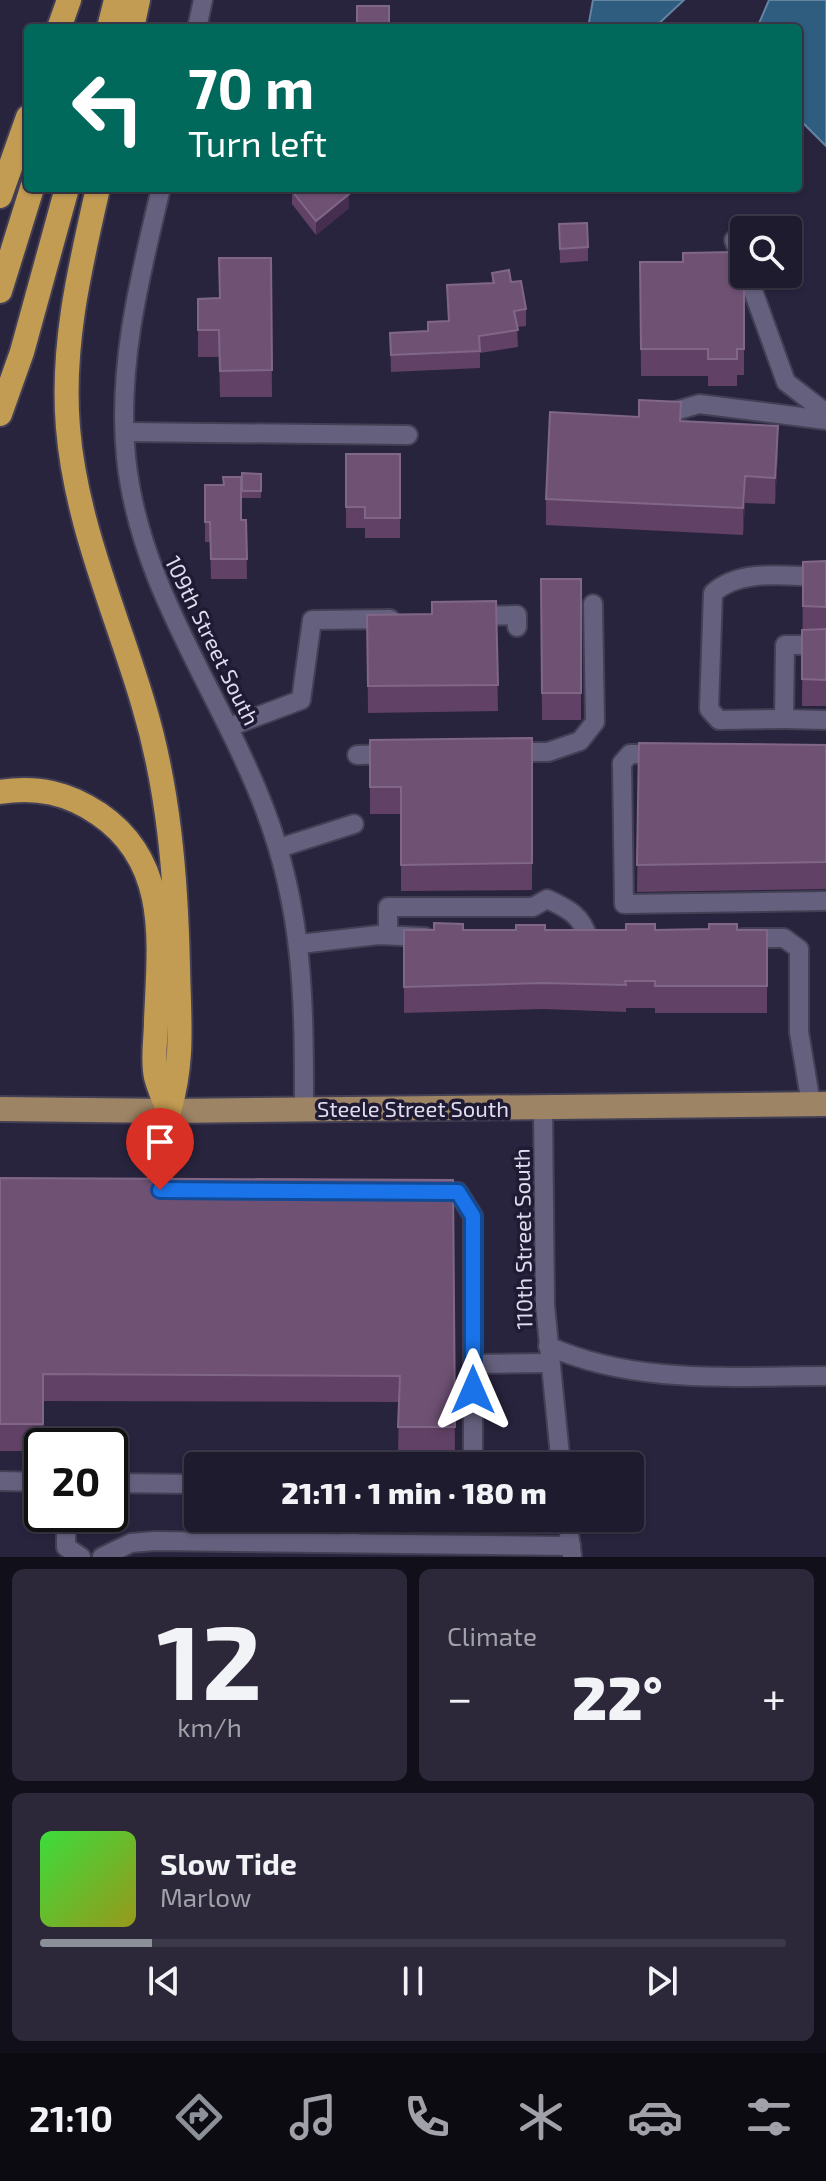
<!DOCTYPE html>
<html lang="en">
<head>
<meta charset="utf-8">
<style>
	:root { --surface:#1f1b2e; --page:#2c283a; --text:#f1f3f6; --muted:#a1a1aa; --line:#3c394a; --accent:#8c9099 }
	body { margin:0; font-family:"Exo 2",sans-serif; background:var(--page); color:var(--text); height:100vh; display:flex; flex-direction:column; font-size:30px; white-space:nowrap }
	* { box-sizing:border-box; margin:0 }
	p { font-size:26px; color:var(--muted) }
	.icon { flex:none; width:44px; height:44px; fill:none; stroke:currentColor; stroke-width:2; stroke-linecap:round; stroke-linejoin:round }
	.map { position:relative; height:1557px; overflow:hidden }
	.details { display:flex; flex-direction:column; gap:12px; padding:12px; background:#110f19; flex:1 }
	.details>* { flex:none }
	.banner { position:absolute; left:24px; top:24px; width:778px; height:168px; border-radius:8px; box-shadow:0 2px 6px #0004,0 0 0 2px var(--line); background:#00695c; color:#fff; overflow:hidden }
	.buttons { position:absolute; left:730px; top:216px; display:grid; gap:16px }
	.buttons a { display:grid; place-items:center; width:72px; height:72px; border-radius:8px; background:var(--surface); box-shadow:0 2px 6px #0004,0 0 0 2px var(--line); font-size:40px }
	.speed { position:absolute; left:24px; top:1428px; display:flex; gap:16px; font-size:40px; font-weight:700; text-align:center }
	.speed>* { display:grid; place-content:center; width:104px; height:104px; border-radius:50%; background:var(--surface); box-shadow:0 2px 6px #0004,0 0 0 2px var(--line); line-height:1 }
	.speed .limit { border:4px solid #111; border-radius:12px; background:#fff; color:#111 }
	.pin { position:absolute; display:grid; place-items:center; width:68px; height:68px; color:#fff; margin:-82px -34px; border-radius:50% 50% 50% 0; rotate:-45deg; box-shadow:0 0 8px #0007 }
	.pin .icon { rotate:45deg }
	.me { position:absolute; width:88px; margin:-44px; rotate:0deg; stroke-linejoin:round; filter:drop-shadow(0 0 6px #0008) }
	.turn { display:flex; align-items:center; gap:28px; height:168px; padding:0 32px; font-size:36px }
	.turn .icon { width:104px; height:104px; stroke-width:2.5 }
	.turn b { display:block; font-size:56px; line-height:68px }
	.big { font-size:60px; font-weight:800; line-height:1.1 }
	.details .widget { flex:1; display:flex; flex-direction:column; justify-content:center; gap:12px; min-width:0; padding:0 28px; border-radius:12px; background:var(--page) }
	.details .dial { align-items:center; gap:0 }
	.dial b { font-size:104px; line-height:1 }
	.song { display:flex; align-items:center; gap:24px }
	.cover { width:96px; height:96px; border-radius:12px; background:linear-gradient(135deg,hsl(120 70% 55%),hsl(60 70% 35%)) }
	.played { height:8px; border-radius:4px; background:linear-gradient(90deg,var(--accent) 15%,var(--line) 15%) }
	.keys { display:flex; justify-content:space-around; direction:ltr }
	.heat { display:flex; justify-content:space-between; align-items:center; font-size:44px; direction:ltr }
	.details .tiles { flex:1; display:grid; gap:12px; grid-template-columns:1fr 1fr }
	.widget:last-child { grid-column:span 2 }
	.trip { position:absolute; left:184px; top:1452px; width:460px; height:80px; border-radius:8px; background:var(--surface); box-shadow:0 2px 6px #0004,0 0 0 2px var(--line); font-weight:800; line-height:80px; text-align:center }
	.dock { display:flex; height:128px; justify-content:space-around; align-items:center; background:#0c0b12; color:var(--muted) }
	.dock .icon { width:56px; height:56px }
	.dock .active { color:var(--accent) }
	.dock b { font-size:36px; color:var(--text) }
	.map>svg:first-child { display:block }
	.water { fill:#2e5d80; stroke:#6383a1; stroke-width:2 }
	.lines { fill:none; stroke-linecap:round; stroke-linejoin:round }
	.minor-casing { stroke:#433f54; stroke-width:22 }
	.major-casing { stroke:#433f54; stroke-width:28 }
	.highway-casing { stroke:#433f54; stroke-width:28 }
	.minor { stroke:#65607e; stroke-width:18 }
	.major { stroke:#9d8464; stroke-width:24 }
	.highway { stroke:#c39c53; stroke-width:24 }
	.wall { fill:#614165 }
	.shaded-wall { fill:#452e4f }
	.building { fill:#6f5174; stroke:#806787; stroke-width:2 }
	.route-casing { stroke:#114b97; stroke-width:20 }
	.route { stroke:#1a73e8; stroke-width:14 }
	.labels { text-anchor:middle; dominant-baseline:central; stroke-width:7; stroke-linejoin:round; paint-order:stroke }
	.street-label { font-size:22px; fill:#dfdcee; stroke:#201b34 }
</style>
</head>
<body>
<div class="map">
<svg width="826" height="1557" viewBox="0 0 826 1557">
	<rect width="100%" height="100%" fill="#29243e"/>
	<!-- water -->
	<g class="water">
		<path d="M593 0H684L654 28H588Z"/>
		<path d="M769 0H826V146L798 118V28H757Z"/>
	</g>
	<g class="lines">
		<!-- minor casing -->
		<g class="minor-casing">
			<g id="minor">
				<path d="M197 28 203 0"/>
				<path d="M161 188C140 276 117 366 126 457 139 588 220 691 265 810 304 912 304 1002 304 1108"/>
				<path d="M734 240 744 267"/>
				<path d="M747 274 786 382 826 413"/>
				<path d="M659 416 699 404 826 420"/>
				<path d="M125 432 408 435"/>
				<path d="M475 616 517 615V627"/>
				<path d="M826 645H785L784 719 826 720"/>
				<path d="M784 719 719 720 709 709 713 593C741 567 790 577 826 577"/>
				<path d="M229 727 301 700 312 620 390 619"/>
				<path d="M508 752H548L580 741 595 722 593 604"/>
				<path d="M660 754H630L622 763 624 904 826 901"/>
				<path d="M357 755 395 754"/>
				<path d="M279 848 354 824"/>
				<path d="M388 935V907H533L547 899C567 908 583 916 588 939"/>
				<path d="M743 938H784L799 949V1032L811 1104"/>
				<path d="M300 944 378 935 425 937"/>
				<path d="M543 1107 545 1305 561 1466"/>
				<path d="M431 1192H458L473 1216V1466"/>
				<path d="M548 1346C636 1385 732 1376 826 1376"/>
				<path d="M473 1364 549 1363"/>
				<path d="M0 1481 42 1482"/>
				<path d="M110 1483 198 1484"/>
				<path d="M66 1514V1547L81 1557"/>
				<path d="M567 1518 572 1555"/>
				<path d="M350 1543V1518"/>
				<path d="M102 1557 131 1543 155 1541 571 1546"/>
			</g>
		</g>
		<!-- major casing -->
		<g class="major-casing">
			<path id="major" d="M0 1109 169 1111 826 1104"/>
		</g>
		<!-- highway casing -->
		<g class="highway-casing">
			<g id="highway">
				<path d="M59 28 69 0"/>
				<path d="M109 28 116 0"/>
				<path d="M132 28 138 0"/>
				<path d="M98 188C80 267 61 346 68 428 76 524 116 612 143 703 169 789 176 878 178 967 179 1020 184 1060 169 1111"/>
				<path d="M0 196 28 117"/>
				<path d="M0 291 32 188"/>
				<path d="M0 414 22 352 67 188"/>
				<path d="M0 792C37 786 68 793 99 814 171 863 159 945 156 1021 156 1039 152 1060 156 1077 159 1088 164 1100 169 1111"/>
			</g>
		</g>
		<!-- minor -->
		<use href="#minor" class="minor"/>
		<!-- major -->
		<use href="#major" class="major"/>
		<!-- highway -->
		<use href="#highway" class="highway"/>
	</g>
	<!-- wall -->
	<g class="wall">
		<path d="M292 191 349 208 316 235 292 204Z"/>
		<path d="M559 224 588 247V261L560 263Z"/>
		<path d="M271 258 272 397H220L219 357H198V299L219 298Z"/>
		<path d="M640 262 744 274V375H737V386H708V376H641Z"/>
		<path d="M492 273 511 282 526 309V326L517 327 518 347 480 353V368L391 372 390 333 428 331 448 321 447 285 492 283Z"/>
		<path d="M681 421 778 452 775 504 745 503 743 535 546 525V499Z"/>
		<path d="M346 454H400V538H365V528H346Z"/>
		<path d="M242 473 261 474V498H242Z"/>
		<path d="M205 485 241 520H246L247 579H211L210 542H205Z"/>
		<path d="M826 561V706H802L803 562Z"/>
		<path d="M541 579H581V720H542Z"/>
		<path d="M496 601 498 711 368 713 367 615 432 614Z"/>
		<path d="M532 738V890L401 891V814H370V740Z"/>
		<path d="M639 743 826 745V889L637 892Z"/>
		<path d="M404 930H767V1013H655V1008H626V1012L543 1009 404 1013Z"/>
		<path d="M0 1178 453 1180 455 1454H398L399 1402 43 1401V1446H42V1451H0Z"/>
	</g>
	<!-- shaded-wall -->
	<g class="shaded-wall">
		<path d="M349 194V208L316 235V221Z"/>
		<path d="M778 426V452L775 504V478Z"/>
		<path d="M745 476V503L743 535V508Z"/>
	</g>
	<!-- building -->
	<g class="building">
		<rect x="357" y="6" width="32" height="22"/>
		<path d="M295 188H344L349 194 316 221 292 191Z"/>
		<path d="M587 223 588 247 560 249 559 224Z"/>
		<path d="M736 252 744 274V349H737V359H708V349H641L640 262H683V253Z"/>
		<path d="M219 258H271L272 370 220 371 219 330H198V299L220 298Z"/>
		<path d="M509 270 511 282 521 281 526 309 514 311 518 330 479 336 480 351 391 355 390 333 428 331V322L449 321 447 285 494 283 492 273Z"/>
		<path d="M639 400 681 402 680 421 778 426 775 478 745 476 743 508 546 499 550 412 639 417Z"/>
		<path d="M346 454H400V518H365V507H346Z"/>
		<path d="M242 473 261 474V491H242Z"/>
		<path d="M223 477H241V520H246L247 559H211L210 522H205V485H224Z"/>
		<path d="M826 561V607L803 606V562Z"/>
		<path d="M541 579H581V693H542Z"/>
		<path d="M496 601 498 685 368 686 367 615 432 614V602Z"/>
		<path d="M826 629V680L802 679V630Z"/>
		<path d="M532 738V863L401 865V787H370V740Z"/>
		<path d="M639 743 826 745V862L637 865Z"/>
		<path d="M434 923 463 924V930H516V925H545V930H626V924H655V930L709 929V924H737V930H767V986H655V981H625L626 985 543 983 404 987V930H434Z"/>
		<path d="M0 1178 453 1180 455 1427H398L400 1376 43 1374V1424H0Z"/>
	</g>
	<g class="lines">
		<!-- route casing -->
		<g class="route-casing">
			<path id="route" d="M160 1190 458 1192 473 1216V1390"/>
		</g>
		<!-- route -->
		<use href="#route" class="route"/>
	</g>
	<g class="labels">
		<!-- street labels -->
		<g class="street-label">
			<text transform="translate(213 640) rotate(64)">109th Street South</text>
			<text x="413" y="1108">Steele Street South</text>
			<text transform="translate(522 1239) rotate(-91)">110th Street South</text>
		</g>
	</g>
</svg>
<div class="buttons">
<a><svg class="icon" aria-label="search" viewBox="0 0 24 24"><circle cx="10" cy="10" r="6"/><path d="M15 15l6 6"/></svg></a>
</div>
<div class="speed"><div class="limit">20</div></div>
<div class="pin" style="left:160px;top:1190px;background:#d93025"><svg class="icon" aria-label="arrive" viewBox="0 0 24 24"><path d="M6 21V4h12l-3 4 3 4H6"/></svg></div>
<svg class="me" style="left:473px;top:1390px" viewBox="-20 -20 40 40"><path d="M0-17L14 15 0 8-14 15z" fill="#1a73e8" stroke="#fff" stroke-width="4"/></svg>
<div class="trip">21:11 · 1 min · 180 m</div>
<div class="banner">
<div class="turn"><svg class="icon" aria-label="left" viewBox="0 0 24 24"><path d="M17 20v-9H6M10 6l-5 5 5 5"/></svg><div><b>70 m</b>Turn left</div></div>
</div>
</div>
<section class="details">
<div class="tiles">
<div class="widget dial"><b>12</b><p>km/h</p></div>
<div class="widget"><p>Climate</p>
<div class="heat"><a>−</a><b class="big">22°</b><a>+</a></div>
</div>
<div class="widget">
<div class="song"><i class="cover"></i><div><b>Slow Tide</b><p>Marlow</p></div></div>
<div class="played"></div>
<div class="keys"><svg class="icon" aria-label="previous" viewBox="0 0 24 24"><path d="M18 5L8 12l10 7zM5 5v14"/></svg><svg class="icon" aria-label="pause" viewBox="0 0 24 24"><path d="M8 5v14M16 5v14"/></svg><svg class="icon" aria-label="next" viewBox="0 0 24 24"><path d="M6 5l10 7-10 7zM19 5v14"/></svg></div>
</div>
</div>
</section>
<nav class="dock">
<b>21:10</b>
<svg class="icon active" aria-label="directions" viewBox="0 0 24 24"><path d="M12 3l9 9-9 9-9-9zM9 14v-3h6M13 9l2 2-2 2"/></svg>
<svg class="icon" aria-label="music" viewBox="0 0 24 24"><path d="M9 18V5l10-2v13"/><circle cx="6" cy="18" r="3"/><circle cx="16" cy="16" r="3"/></svg>
<svg class="icon" aria-label="phone" viewBox="0 0 24 24"><path d="M5 4h4l2 5-3 2q2 4 5 5l2-3 5 2v4C11 20 4 13 5 4z"/></svg>
<svg class="icon" aria-label="climate" viewBox="0 0 24 24"><path d="M12 3v18M4 7l16 10M4 17L20 7"/></svg>
<svg class="icon" aria-label="car" viewBox="0 0 24 24"><path d="M5 17H2v-5l4-1 3-4h7l3 4 3 1v5h-3M9 17h6M6 11h13"/><circle cx="7" cy="17" r="2"/><circle cx="17" cy="17" r="2"/></svg>
<svg class="icon" aria-label="filters" viewBox="0 0 24 24"><path d="M4 7h16M4 17h16"/><circle cx="9" cy="7" r="2"/><circle cx="15" cy="17" r="2"/></svg>
</nav>
</body>
</html>
